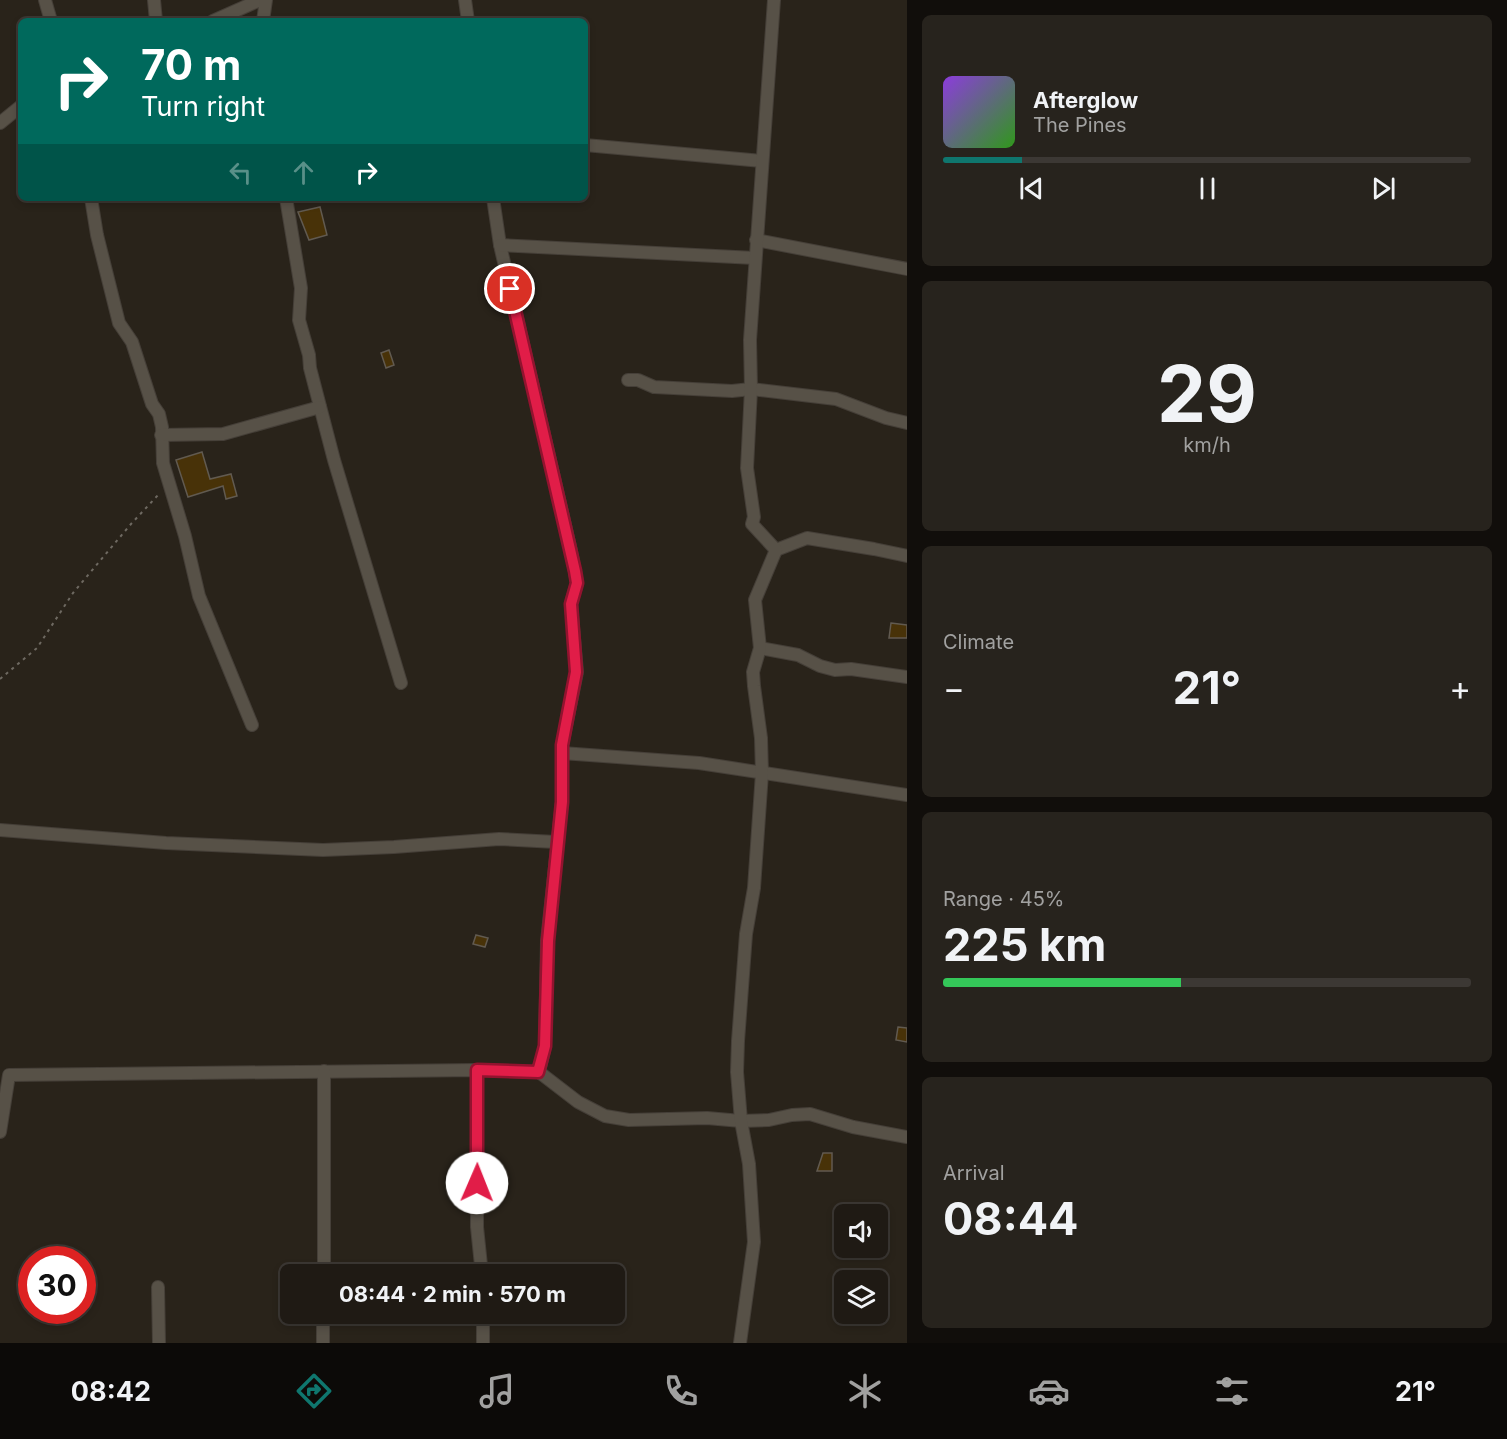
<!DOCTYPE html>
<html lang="en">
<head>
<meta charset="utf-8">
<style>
	:root { --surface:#1f1a14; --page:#27231d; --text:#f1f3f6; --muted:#a1a1a0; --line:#3c3834; --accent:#0f766e }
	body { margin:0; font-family:Inter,sans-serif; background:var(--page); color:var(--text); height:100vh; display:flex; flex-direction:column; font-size:22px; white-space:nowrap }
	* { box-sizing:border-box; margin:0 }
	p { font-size:20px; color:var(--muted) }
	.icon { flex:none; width:33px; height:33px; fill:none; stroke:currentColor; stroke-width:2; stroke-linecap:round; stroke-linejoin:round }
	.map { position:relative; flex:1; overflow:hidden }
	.side { display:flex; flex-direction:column; gap:15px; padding:15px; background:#110e0b; width:600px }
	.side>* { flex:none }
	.banner { position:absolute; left:18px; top:18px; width:570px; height:183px; border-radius:9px; box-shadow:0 3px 9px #0003,0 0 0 2px var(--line); background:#00695c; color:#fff; overflow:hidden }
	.controls { position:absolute; left:834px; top:1204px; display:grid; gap:12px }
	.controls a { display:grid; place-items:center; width:54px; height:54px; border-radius:9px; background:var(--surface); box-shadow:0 3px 9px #0003,0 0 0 2px var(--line); font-size:30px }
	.speed { position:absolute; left:18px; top:1246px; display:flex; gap:12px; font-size:30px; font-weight:700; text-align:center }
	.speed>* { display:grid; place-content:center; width:78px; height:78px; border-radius:50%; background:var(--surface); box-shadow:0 3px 9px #0003,0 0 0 2px var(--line); line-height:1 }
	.speed .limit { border:9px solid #d22; background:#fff; color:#111 }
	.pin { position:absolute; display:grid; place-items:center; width:51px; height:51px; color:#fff; margin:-26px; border:3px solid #fff; border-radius:50%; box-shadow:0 2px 6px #0007 }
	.me { position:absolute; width:66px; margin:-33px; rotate:1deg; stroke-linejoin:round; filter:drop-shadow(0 0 4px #0008) }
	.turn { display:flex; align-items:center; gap:21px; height:126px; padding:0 24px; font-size:27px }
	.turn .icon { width:78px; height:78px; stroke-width:2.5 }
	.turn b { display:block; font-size:42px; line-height:51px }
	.lanes { display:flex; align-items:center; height:57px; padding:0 24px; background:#0003; justify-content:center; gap:30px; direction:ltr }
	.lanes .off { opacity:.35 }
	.big { font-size:45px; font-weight:700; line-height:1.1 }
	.side .card { flex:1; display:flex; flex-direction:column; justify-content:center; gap:9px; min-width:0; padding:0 21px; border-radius:9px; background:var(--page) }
	.side .dial { align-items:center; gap:0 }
	.dial b { font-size:78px; line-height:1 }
	.song { display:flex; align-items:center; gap:18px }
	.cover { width:72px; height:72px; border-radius:9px; background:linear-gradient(135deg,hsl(270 70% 55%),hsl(110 70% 35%)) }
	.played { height:6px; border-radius:3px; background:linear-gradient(90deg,var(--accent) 15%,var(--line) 15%) }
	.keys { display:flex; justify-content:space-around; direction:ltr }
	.heat { display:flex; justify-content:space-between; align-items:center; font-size:33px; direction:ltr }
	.charge { height:9px; border-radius:4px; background:linear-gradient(90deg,#34c759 45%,var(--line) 0) }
	.trip { position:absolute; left:280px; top:1264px; width:345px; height:60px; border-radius:9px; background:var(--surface); box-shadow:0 3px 9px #0003,0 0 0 2px var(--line); font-weight:700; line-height:60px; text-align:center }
	.menu { display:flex; height:96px; justify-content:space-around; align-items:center; background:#0c0a08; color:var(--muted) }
	.menu .icon { width:42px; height:42px }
	.menu .active { color:var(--accent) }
	.menu b { font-size:27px; color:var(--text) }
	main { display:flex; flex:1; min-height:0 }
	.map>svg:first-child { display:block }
	.building { fill:#483208; stroke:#615a50; stroke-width:1.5 }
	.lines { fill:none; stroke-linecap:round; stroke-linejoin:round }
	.minor-casing { stroke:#453f38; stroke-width:14 }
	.path { stroke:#6e6961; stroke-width:2; stroke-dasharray:3 4.5; stroke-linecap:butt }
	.minor { stroke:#575147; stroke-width:12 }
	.route-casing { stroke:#92132f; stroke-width:15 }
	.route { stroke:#e11d48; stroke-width:10 }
</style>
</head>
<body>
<main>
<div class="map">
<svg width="907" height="1343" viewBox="0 0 907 1343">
	<rect width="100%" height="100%" fill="#29231a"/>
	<!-- building -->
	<g class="building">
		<path d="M320 207 327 235 309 240 298 212Z"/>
		<path d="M389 350 394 365 386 368 381 353Z"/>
		<path d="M202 452 210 479 231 474 237 496 226 499 223 486 188 497 176 460Z"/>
		<path d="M891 623 907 625V638H889Z"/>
		<path d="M476 935 488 938 485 947 473 944Z"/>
		<path d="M898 1027 907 1028V1042L896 1040Z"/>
		<path d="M823 1153H832V1171H817Z"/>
	</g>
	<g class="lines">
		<!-- minor casing -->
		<g class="minor-casing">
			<g id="minor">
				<path d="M45 0 51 21"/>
				<path d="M154 0 156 21"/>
				<path d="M465 0 468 21"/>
				<path d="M213 21 260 0"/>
				<path d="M263 21 266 0"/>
				<path d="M0 123 21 106"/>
				<path d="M585 145 762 161"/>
				<path d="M91 198 97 235 119 323 132 342 152 404 159 414 162 427 163 463 185 536 199 596 252 725"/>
				<path d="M286 198 301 288 299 320 309 355 310 368 334 460 401 683"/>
				<path d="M493 198 500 245 571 551 577 583 571 604 577 672 562 745V802L547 941 545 1046 539 1072"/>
				<path d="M756 240 907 269"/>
				<path d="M500 245 755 258"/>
				<path d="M628 380H638L654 387 732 391 751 389 836 399 886 418 907 423"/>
				<path d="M161 435 223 434 320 407"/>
				<path d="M776 550 807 538 874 549 907 556"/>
				<path d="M760 648 798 655 820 666 835 670 851 669 907 677"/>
				<path d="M562 753 699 763 907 795"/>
				<path d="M0 830 166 843 323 850 394 847 499 839 556 842"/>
				<path d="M477 1070V1227L482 1275"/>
				<path d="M0 1132 9 1075 477 1070 539 1072 578 1102 605 1116 629 1120 707 1118 741 1121 769 1120 792 1115 810 1114 853 1127 907 1137"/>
				<path d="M324 1275V1071"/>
				<path d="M158 1287 159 1343"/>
				<path d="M483 1314V1343"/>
				<path d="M323 1343V1314"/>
				<path d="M740 1343 754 1242 749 1164 741 1121 737 1072 738 1041 746 934 754 888 762 773 761 738 754 686 753 672 760 648 755 600 776 550 752 524 754 517 747 468 751 389 750 340 774 0"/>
			</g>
		</g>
		<!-- path -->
		<path class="path" d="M0 679 37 648 73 593 131 524 159 494"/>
		<!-- minor -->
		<use href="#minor" class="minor"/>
	</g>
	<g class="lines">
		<!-- route casing -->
		<g class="route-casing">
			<path id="route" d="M477 1183V1070L538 1072 545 1046 548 941 562 802V745L576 672 571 604 577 583 575 571 510 289"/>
		</g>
		<!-- route -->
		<use href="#route" class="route"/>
	</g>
</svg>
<div class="controls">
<a><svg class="icon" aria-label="sound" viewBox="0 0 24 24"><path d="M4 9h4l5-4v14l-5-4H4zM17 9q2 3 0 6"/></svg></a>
<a><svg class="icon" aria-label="layers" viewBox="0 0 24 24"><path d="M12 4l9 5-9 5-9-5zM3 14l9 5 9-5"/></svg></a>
</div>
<div class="speed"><div class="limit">30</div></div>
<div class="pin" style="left:510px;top:289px;background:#d93025"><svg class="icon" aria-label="arrive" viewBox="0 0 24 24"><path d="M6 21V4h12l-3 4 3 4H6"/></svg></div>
<svg class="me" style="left:477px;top:1183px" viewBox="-20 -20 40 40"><circle r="19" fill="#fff"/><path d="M0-13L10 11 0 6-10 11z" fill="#e11d48"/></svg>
<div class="trip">08:44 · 2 min · 570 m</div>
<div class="banner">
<div class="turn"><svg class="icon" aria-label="right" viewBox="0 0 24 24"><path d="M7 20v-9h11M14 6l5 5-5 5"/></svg><div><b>70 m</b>Turn right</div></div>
<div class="lanes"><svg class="icon off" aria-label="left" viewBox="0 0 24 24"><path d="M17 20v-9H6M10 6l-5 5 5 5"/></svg><svg class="icon off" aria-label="ahead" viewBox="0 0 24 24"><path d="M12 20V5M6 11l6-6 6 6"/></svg><svg class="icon" aria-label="right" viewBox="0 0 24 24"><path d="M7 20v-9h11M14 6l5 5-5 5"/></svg></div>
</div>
</div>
<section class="side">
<div class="card">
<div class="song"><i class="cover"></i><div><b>Afterglow</b><p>The Pines</p></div></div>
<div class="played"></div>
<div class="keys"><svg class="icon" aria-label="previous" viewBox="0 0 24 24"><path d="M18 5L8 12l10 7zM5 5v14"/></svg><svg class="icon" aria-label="pause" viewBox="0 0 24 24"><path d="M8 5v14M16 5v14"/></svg><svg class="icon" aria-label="next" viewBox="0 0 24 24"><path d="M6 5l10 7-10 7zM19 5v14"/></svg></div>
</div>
<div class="card dial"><b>29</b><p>km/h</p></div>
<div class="card"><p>Climate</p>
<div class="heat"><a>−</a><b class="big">21°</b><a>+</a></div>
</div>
<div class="card"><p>Range · 45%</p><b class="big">225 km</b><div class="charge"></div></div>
<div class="card"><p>Arrival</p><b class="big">08:44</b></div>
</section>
</main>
<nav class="menu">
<b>08:42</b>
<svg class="icon active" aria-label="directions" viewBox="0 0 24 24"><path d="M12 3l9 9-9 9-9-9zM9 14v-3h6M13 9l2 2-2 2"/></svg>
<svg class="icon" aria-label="music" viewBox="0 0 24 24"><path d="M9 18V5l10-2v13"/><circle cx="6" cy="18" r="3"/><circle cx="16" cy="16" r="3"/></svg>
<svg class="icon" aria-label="phone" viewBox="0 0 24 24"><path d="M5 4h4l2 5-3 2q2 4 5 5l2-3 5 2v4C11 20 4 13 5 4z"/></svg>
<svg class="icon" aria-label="climate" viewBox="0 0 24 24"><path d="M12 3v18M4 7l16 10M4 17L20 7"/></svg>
<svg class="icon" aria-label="car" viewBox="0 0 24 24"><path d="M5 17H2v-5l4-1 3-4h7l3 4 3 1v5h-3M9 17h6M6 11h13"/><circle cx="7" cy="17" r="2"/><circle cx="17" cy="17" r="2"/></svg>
<svg class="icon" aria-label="filters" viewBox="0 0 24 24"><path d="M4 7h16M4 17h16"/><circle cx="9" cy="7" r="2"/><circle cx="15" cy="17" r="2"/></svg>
<b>21°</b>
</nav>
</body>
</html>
